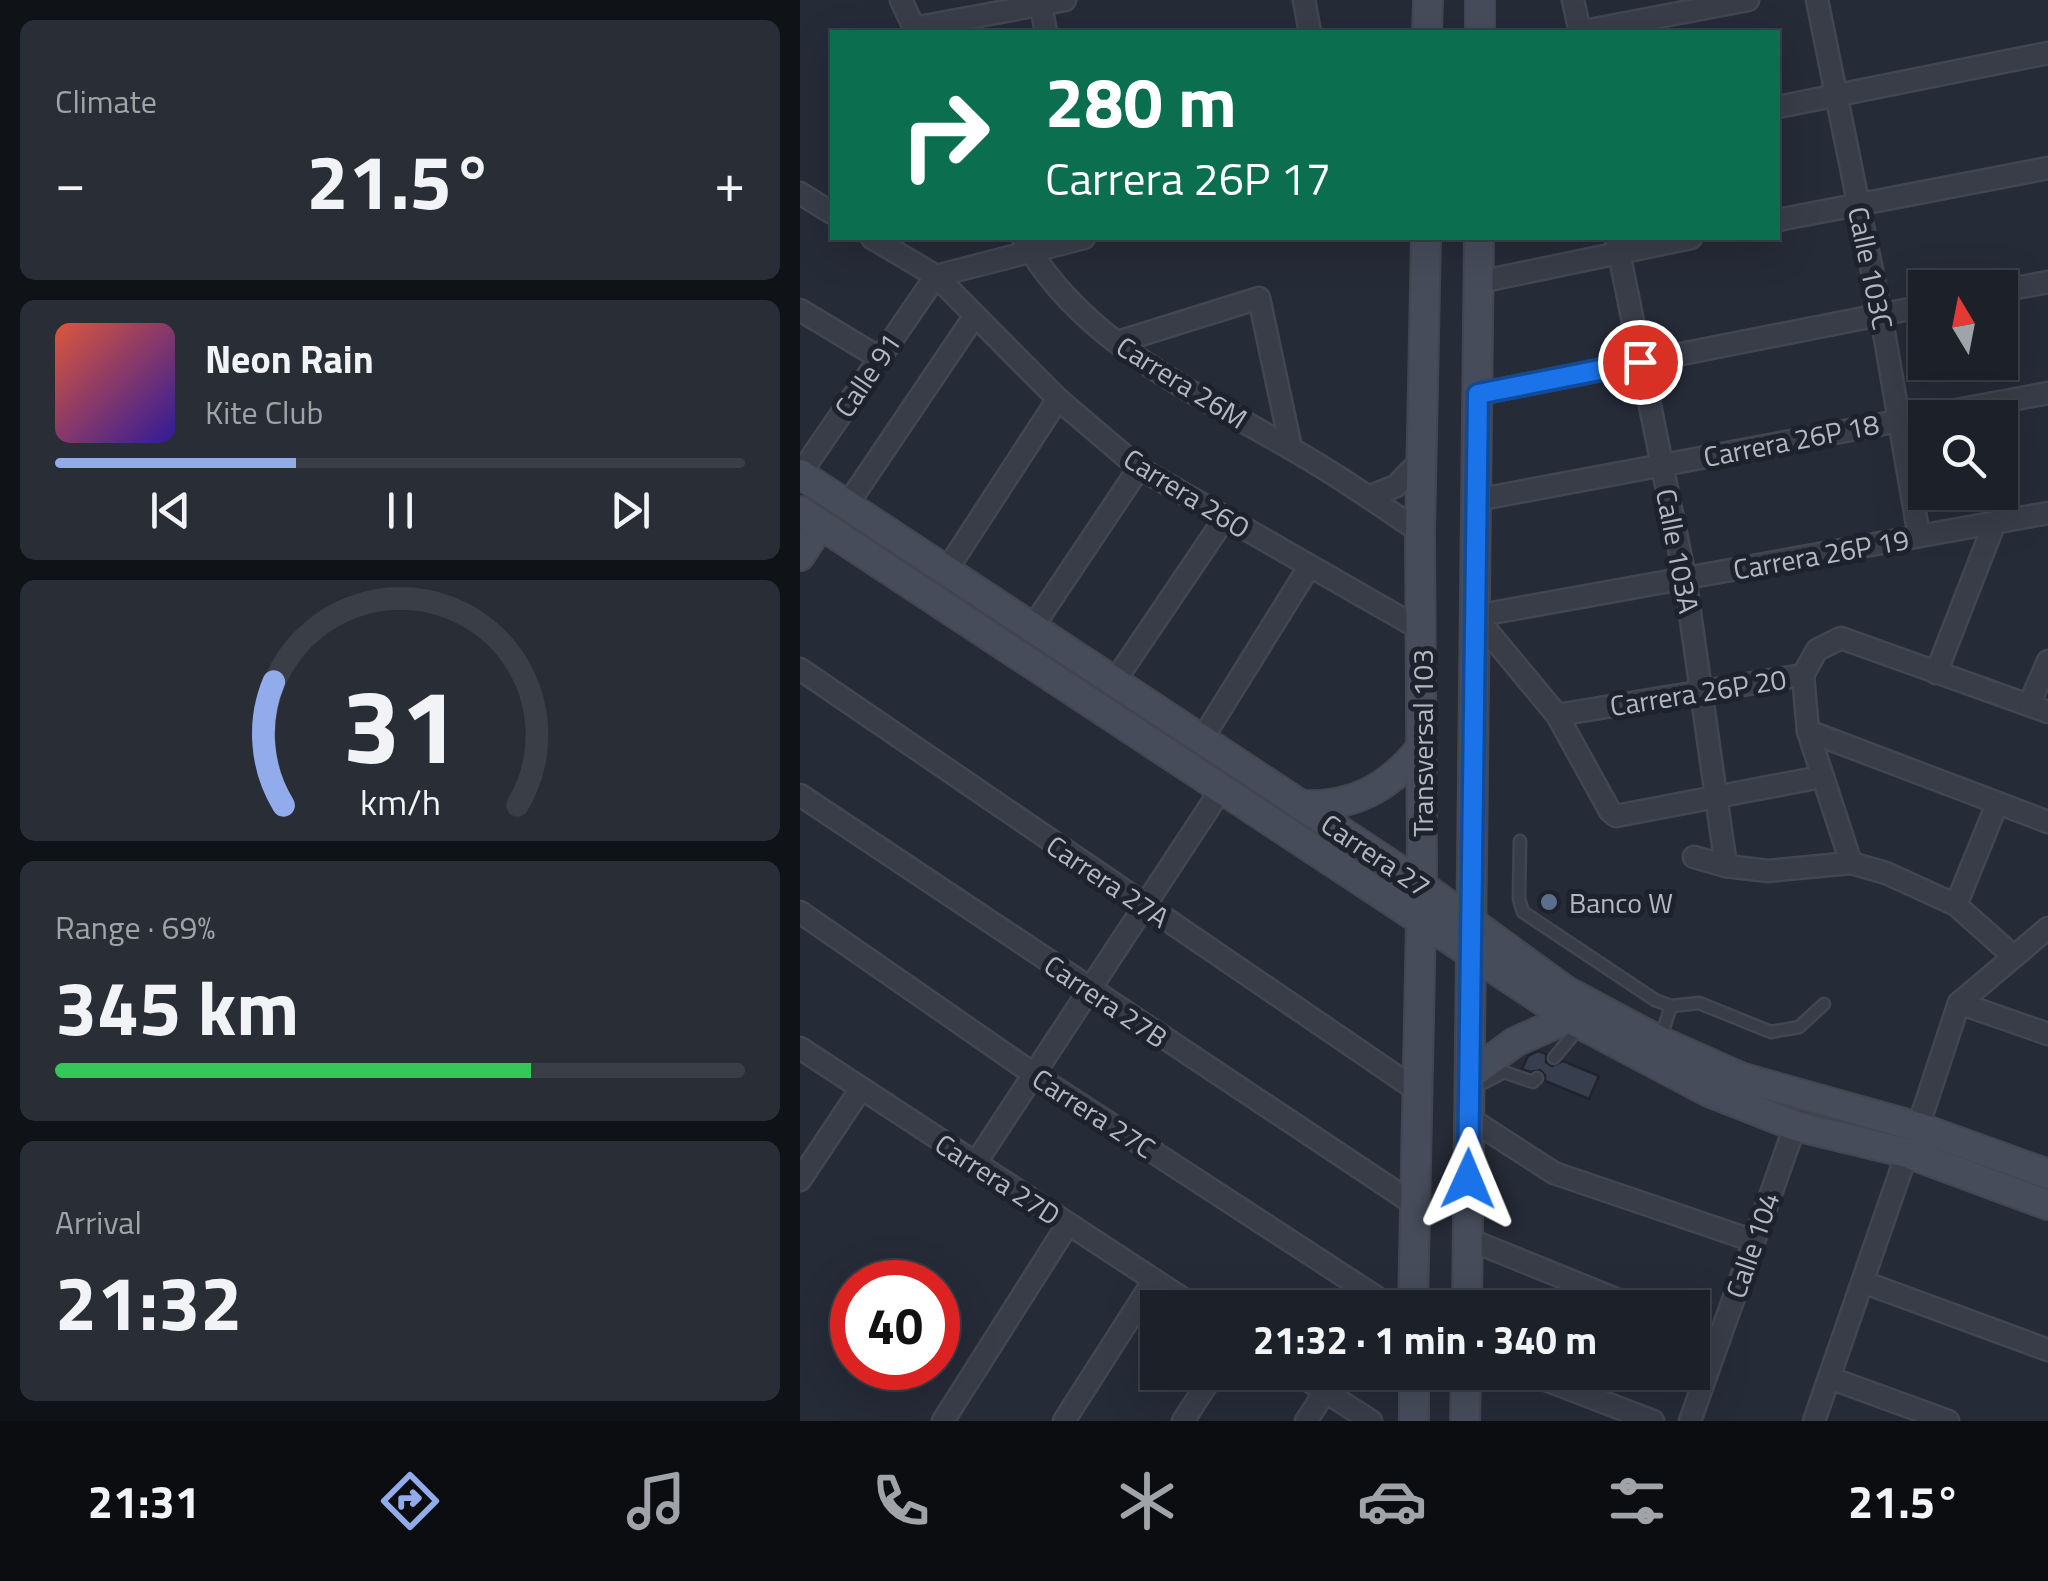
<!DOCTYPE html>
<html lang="en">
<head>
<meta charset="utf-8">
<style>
	:root { --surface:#1c2029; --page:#292d35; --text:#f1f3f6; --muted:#a0a3a8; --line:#3a3e46; --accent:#92abea }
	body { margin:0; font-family:"Titillium Web",sans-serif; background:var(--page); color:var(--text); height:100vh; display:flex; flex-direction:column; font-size:38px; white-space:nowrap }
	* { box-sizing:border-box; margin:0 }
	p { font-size:32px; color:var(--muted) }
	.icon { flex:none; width:55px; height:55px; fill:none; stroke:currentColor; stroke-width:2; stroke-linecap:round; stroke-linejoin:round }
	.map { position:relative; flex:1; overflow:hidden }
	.panel { display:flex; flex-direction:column; gap:20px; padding:20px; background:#0f1217; width:800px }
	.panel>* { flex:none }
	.guide { position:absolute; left:30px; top:30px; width:950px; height:210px; border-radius:0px; box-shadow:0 10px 40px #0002,0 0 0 2px var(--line); background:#0b6e4f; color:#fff; overflow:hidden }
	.needle { width:65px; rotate:350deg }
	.buttons { position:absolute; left:1108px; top:270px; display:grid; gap:20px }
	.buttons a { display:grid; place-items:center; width:110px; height:110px; border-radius:0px; background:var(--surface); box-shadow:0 10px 40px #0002,0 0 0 2px var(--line); font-size:50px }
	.speed { position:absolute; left:30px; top:1260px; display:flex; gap:20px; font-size:50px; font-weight:700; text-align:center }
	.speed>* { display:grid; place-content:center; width:130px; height:130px; border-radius:50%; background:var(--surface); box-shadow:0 10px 40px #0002,0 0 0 2px var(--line); line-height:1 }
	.speed .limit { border:15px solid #d22; background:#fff; color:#111 }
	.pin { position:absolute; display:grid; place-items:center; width:85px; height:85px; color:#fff; margin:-42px; border:5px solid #fff; border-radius:50%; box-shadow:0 2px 10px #0007 }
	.me { position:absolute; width:110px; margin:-55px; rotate:1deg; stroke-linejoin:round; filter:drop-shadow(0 0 8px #0008) }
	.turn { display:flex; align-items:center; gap:35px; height:210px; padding:0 50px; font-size:45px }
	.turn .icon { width:130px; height:130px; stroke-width:2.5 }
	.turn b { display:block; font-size:70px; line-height:85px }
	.big { font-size:75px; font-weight:700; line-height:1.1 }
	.panel .tile { flex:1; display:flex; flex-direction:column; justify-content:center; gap:15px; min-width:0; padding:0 35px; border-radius:15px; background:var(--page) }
	.panel .dial { align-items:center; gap:0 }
	.dial svg { height:260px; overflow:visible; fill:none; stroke:var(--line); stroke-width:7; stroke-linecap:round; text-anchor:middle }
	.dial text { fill:var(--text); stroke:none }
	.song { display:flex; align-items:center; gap:30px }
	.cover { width:120px; height:120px; border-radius:15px; background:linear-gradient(135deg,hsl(10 70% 55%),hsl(250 70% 35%)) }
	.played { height:10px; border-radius:5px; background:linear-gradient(90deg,var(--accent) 35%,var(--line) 35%) }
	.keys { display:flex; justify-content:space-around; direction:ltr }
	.heat { display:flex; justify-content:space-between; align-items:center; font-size:55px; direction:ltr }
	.charge { height:15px; border-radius:8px; background:linear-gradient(90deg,#34c759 69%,var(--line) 0) }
	.trip { position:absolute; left:340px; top:1290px; width:570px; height:100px; border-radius:0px; background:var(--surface); box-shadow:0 10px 40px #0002,0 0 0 2px var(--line); font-weight:700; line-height:100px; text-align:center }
	.tab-bar { display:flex; height:160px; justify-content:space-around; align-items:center; background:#0b0d10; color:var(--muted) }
	.tab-bar .icon { width:70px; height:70px }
	.tab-bar .selected { color:var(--accent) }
	.tab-bar b { font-size:45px; color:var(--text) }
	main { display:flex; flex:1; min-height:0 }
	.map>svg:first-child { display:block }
	.building { fill:#373e4e; stroke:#1f242f; stroke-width:2.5 }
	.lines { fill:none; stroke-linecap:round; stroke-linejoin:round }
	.lane-casing { stroke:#414651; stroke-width:15 }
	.street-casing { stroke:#414651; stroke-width:25 }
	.secondary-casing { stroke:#414651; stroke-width:32 }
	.lane { stroke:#383d48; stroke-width:10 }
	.street { stroke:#383d48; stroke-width:20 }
	.secondary { stroke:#464c5a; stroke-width:28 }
	.route-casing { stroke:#114b97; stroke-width:25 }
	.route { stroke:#1a73e8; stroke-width:18 }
	.service-dot { fill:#5c6f8a; stroke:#1d222d; stroke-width:4 }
	.labels { text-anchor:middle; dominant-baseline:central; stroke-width:10; stroke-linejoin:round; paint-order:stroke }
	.street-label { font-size:28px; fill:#b3b8c4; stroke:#1d222d }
	.poi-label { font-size:28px; fill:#b3b8c4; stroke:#1d222d; text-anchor:start }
</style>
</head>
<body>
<main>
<section class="panel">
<div class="tile"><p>Climate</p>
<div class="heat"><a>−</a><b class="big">21.5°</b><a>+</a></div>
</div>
<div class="tile">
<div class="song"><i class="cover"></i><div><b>Neon Rain</b><p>Kite Club</p></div></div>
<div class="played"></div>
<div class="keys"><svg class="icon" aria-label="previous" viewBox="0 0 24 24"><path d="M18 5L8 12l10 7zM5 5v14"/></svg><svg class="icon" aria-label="pause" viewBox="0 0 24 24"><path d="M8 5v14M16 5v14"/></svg><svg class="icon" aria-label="next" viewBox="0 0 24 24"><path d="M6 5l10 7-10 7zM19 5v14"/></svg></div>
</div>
<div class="tile dial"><svg viewBox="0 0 100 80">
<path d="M14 69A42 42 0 1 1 86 69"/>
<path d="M14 69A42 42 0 0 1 11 31" stroke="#92abea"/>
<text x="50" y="56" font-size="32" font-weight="700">31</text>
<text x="50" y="72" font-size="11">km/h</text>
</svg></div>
<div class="tile"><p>Range · 69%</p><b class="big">345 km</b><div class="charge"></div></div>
<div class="tile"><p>Arrival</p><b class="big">21:32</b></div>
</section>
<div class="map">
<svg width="1248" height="1421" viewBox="0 0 1248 1421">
	<rect width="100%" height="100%" fill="#252b37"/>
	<!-- building -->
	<path class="building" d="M738 1051 746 1054V1062L752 1066 763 1061 799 1076 789 1099 745 1081V1075L740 1070 731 1072 722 1069 728 1056Z"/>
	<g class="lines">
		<!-- lane casing -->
		<g class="lane-casing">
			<g id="lane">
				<path d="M720 841 719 899 723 912 855 1000 871 1006 860 1040"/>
				<path d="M871 1006 899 1003 971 1032 999 1027 1024 1004"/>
				<path d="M754 1058 779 1028"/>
				<path d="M675 1087 704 1072 733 1082 737 1078"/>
			</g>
		</g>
		<!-- street casing -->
		<g class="street-casing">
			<g id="street">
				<path d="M101 0 116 32"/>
				<path d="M240 0 246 32"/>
				<path d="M504 0 510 32"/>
				<path d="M773 0 780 32"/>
				<path d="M1017 0 1081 315 1119 536"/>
				<path d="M114 28 265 0"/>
				<path d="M779 32 948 0"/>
				<path d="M978 107 1248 53"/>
				<path d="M0 193 32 213"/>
				<path d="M978 220 1248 168"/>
				<path d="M72 238 136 276 258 399 339 468 622 630"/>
				<path d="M223 238C285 350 413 400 517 464 552 485 586 509 620 532"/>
				<path d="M816 238 885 578 926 866"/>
				<path d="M136 276 284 238"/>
				<path d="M679 282 891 238"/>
				<path d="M1200 291 1248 282"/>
				<path d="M0 310 78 357"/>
				<path d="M318 342 459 298 491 448"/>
				<path d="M678 394 1125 306"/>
				<path d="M0 474 136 276"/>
				<path d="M568 497 596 486 621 460"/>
				<path d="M676 500 1248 393"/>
				<path d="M47 505 174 317"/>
				<path d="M146 571 258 399"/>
				<path d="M232 628 339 468"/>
				<path d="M0 669 618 1091"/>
				<path d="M1136 673 1195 522"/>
				<path d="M1003 675 1017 650 1041 638 1248 712"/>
				<path d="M1003 675 1008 731 1051 863"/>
				<path d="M314 682 425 518"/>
				<path d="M1229 705 1248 661"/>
				<path d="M757 715 1003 675"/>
				<path d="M1008 731 1248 822"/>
				<path d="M402 739 509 567"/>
				<path d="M1021 777 816 816 810 811 757 715 675 616 1248 513"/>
				<path d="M0 795 614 1204"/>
				<path d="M894 857 926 866 968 871 1051 863 1086 873 1156 905 1212 955"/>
				<path d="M1156 905 1197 804"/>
				<path d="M0 912 235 1075 593 1308"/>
				<path d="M1159 1003 1248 1034"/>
				<path d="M0 1048 397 1308"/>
				<path d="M669 1118 754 1173 954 1241"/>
				<path d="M1118 1127 1159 1003 1248 928"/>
				<path d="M175 1164 422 788"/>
				<path d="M0 1180 60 1090"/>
				<path d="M668 1239 838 1308"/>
				<path d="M1063 1282 1248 1350"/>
				<path d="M892 1330 919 1340"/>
				<path d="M495 1372 571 1421"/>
				<path d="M725 1372 853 1421"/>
				<path d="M1030 1378 1148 1421"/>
				<path d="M143 1421 268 1224"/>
				<path d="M264 1421 354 1280"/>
				<path d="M383 1421 415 1372"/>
				<path d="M506 1421 525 1392"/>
				<path d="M890 1421 995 1126"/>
				<path d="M1014 1421 1107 1153"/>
			</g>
		</g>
		<!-- secondary casing -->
		<g class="secondary-casing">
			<g id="secondary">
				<path d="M680 0V32"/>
				<path d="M627 32 628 0"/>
				<path d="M0 474 610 877 766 991 860 1041 943 1078 1118 1127 1248 1174"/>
				<path d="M0 511 769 1018 909 1092 995 1126 1107 1153 1248 1205"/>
				<path d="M0 556 20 525"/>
				<path d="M500 805C552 808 589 788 621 748"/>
				<path d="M670 1075 715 1042 769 1018"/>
				<path d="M613 1308 622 872 620 532 626 238"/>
				<path d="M667 1308 679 238"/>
				<path d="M614 1372V1421"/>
				<path d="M665 1421 666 1372"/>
			</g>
		</g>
		<!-- lane -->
		<use href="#lane" class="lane"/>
		<!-- street -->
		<use href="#street" class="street"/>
		<!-- secondary -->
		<use href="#secondary" class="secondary"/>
	</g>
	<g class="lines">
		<!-- route casing -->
		<g class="route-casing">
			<path id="route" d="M668 1179 678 394 840 362"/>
		</g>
		<!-- route -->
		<use href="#route" class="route"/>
	</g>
	<!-- markers -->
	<circle class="service-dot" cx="749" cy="902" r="10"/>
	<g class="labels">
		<!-- street labels -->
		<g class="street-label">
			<text transform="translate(1071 268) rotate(78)">Calle 103C</text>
			<text transform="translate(67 375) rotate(-56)">Calle 91</text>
			<text transform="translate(382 382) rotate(32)">Carrera 26M</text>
			<text transform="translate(991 440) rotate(-11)">Carrera 26P 18</text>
			<text transform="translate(387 493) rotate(32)">Carrera 26O</text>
			<text transform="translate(878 551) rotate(79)">Calle 103A</text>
			<text transform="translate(1021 554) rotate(-10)">Carrera 26P 19</text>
			<text transform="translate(898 692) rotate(-9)">Carrera 26P 20</text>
			<text transform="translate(622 743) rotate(-90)">Transversal 103</text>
			<text transform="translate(576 855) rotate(34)">Carrera 27</text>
			<text transform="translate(308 881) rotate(34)">Carrera 27A</text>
			<text transform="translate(306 1001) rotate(34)">Carrera 27B</text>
			<text transform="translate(294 1113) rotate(33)">Carrera 27C</text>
			<text transform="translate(198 1179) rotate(33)">Carrera 27D</text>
			<text transform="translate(952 1245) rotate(-71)">Calle 104</text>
		</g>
		<!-- poi labels -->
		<g class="poi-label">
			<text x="769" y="902">Banco W</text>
		</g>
	</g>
</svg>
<div class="buttons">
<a><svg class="needle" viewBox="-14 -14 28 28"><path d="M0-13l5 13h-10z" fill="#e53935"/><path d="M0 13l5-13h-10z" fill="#a0a3a8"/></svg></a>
<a><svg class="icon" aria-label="search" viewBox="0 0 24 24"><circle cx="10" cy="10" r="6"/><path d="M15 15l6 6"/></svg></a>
</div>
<div class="speed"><div class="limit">40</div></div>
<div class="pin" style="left:840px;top:362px;background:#d93025"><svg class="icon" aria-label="arrive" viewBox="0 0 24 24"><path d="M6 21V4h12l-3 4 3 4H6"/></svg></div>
<svg class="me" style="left:668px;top:1179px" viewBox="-20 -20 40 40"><path d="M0-17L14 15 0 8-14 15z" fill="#1a73e8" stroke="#fff" stroke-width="4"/></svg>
<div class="trip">21:32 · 1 min · 340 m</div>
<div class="guide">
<div class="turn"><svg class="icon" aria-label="right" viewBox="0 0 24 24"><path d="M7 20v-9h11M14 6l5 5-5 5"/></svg><div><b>280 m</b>Carrera 26P 17</div></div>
</div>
</div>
</main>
<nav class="tab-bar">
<b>21:31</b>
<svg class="icon selected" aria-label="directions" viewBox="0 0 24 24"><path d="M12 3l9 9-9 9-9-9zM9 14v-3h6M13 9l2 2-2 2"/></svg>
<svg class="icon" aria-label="music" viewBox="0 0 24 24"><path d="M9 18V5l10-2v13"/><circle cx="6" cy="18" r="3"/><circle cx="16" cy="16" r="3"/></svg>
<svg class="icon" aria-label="phone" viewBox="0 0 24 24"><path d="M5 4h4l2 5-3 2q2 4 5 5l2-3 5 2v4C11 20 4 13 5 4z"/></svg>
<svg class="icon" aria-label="climate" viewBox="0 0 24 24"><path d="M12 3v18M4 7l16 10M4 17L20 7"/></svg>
<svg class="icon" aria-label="car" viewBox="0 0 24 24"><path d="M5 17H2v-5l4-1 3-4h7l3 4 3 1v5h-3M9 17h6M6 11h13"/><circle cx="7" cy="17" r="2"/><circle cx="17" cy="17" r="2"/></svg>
<svg class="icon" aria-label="filters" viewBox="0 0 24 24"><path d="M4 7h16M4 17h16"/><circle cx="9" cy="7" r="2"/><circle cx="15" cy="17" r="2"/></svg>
<b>21.5°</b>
</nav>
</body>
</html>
